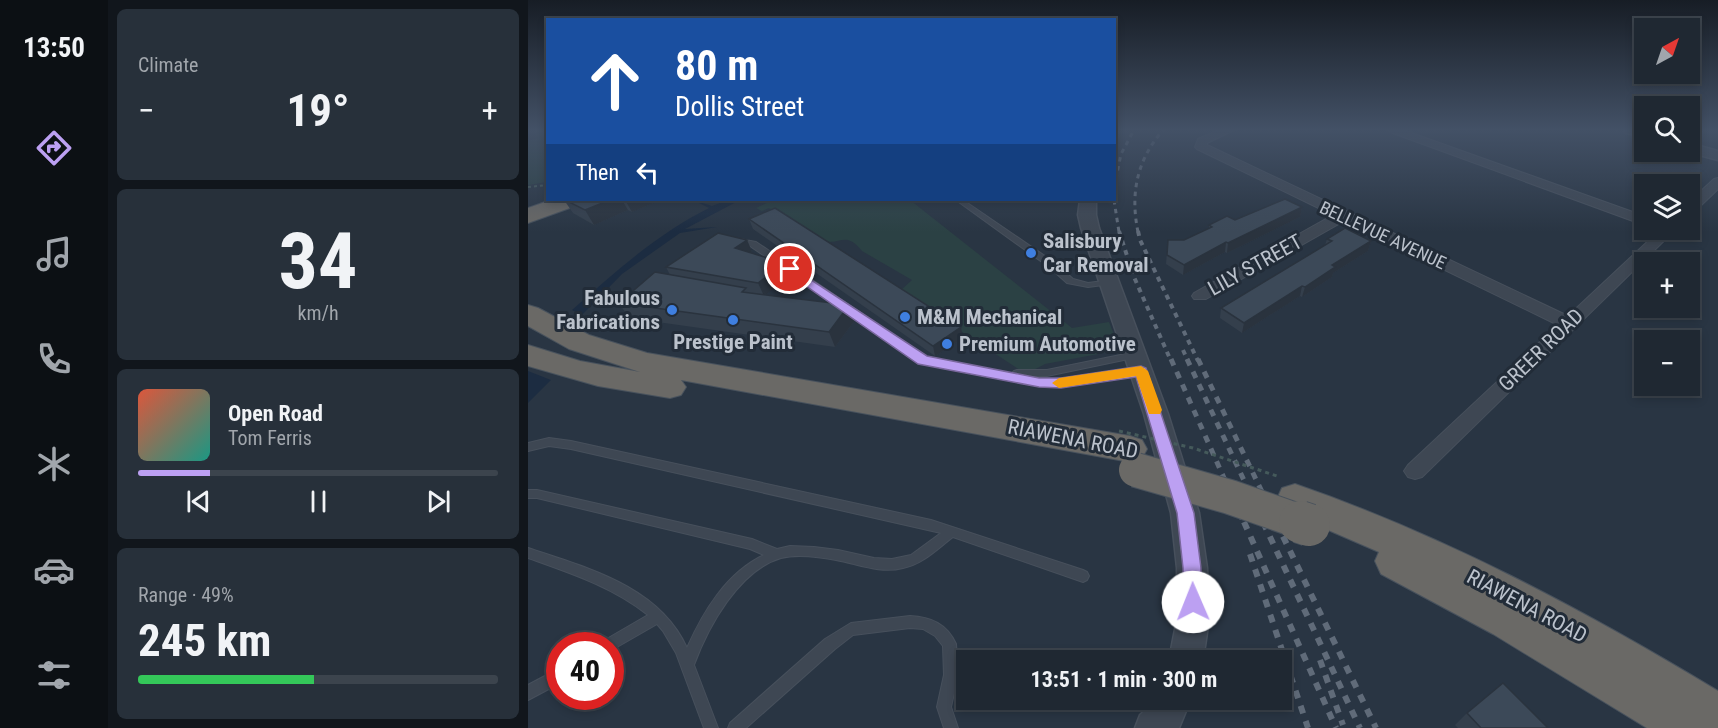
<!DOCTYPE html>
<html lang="en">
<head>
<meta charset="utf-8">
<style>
	:root { --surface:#1f2832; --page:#27303a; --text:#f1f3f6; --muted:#a1a6ac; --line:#3c444d; --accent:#bca0f2 }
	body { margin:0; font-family:"Roboto Condensed",sans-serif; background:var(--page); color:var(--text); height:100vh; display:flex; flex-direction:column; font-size:22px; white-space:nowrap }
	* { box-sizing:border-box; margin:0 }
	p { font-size:20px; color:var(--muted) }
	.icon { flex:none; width:33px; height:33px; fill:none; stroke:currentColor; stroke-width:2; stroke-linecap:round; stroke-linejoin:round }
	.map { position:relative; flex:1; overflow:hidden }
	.side { display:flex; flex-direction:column; gap:9px; padding:9px; background:#11161c; width:420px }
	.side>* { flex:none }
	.top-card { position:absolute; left:18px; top:18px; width:570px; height:183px; border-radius:0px; box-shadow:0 3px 9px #0003,0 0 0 2px var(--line); background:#1a4fa0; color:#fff; overflow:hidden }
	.needle { width:39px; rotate:40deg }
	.fabs { position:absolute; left:1106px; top:18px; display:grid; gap:12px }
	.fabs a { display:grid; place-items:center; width:66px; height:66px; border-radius:0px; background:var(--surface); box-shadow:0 3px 9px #0003,0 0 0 2px var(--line); font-size:30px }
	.speed { position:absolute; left:18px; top:632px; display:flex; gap:12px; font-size:30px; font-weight:700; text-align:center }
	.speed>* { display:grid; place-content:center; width:78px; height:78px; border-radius:50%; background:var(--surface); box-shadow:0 3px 9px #0003,0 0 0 2px var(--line); line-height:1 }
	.speed .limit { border:9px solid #d22; background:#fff; color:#111 }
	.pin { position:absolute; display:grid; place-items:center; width:51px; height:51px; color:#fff; margin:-26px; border:3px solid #fff; border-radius:50%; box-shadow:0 2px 6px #0007 }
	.me { position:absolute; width:66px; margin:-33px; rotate:359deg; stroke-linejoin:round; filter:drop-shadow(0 0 4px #0008) }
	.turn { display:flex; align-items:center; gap:21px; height:126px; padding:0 30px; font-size:27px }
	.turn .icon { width:78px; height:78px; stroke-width:2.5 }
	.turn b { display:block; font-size:42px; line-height:51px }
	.then { display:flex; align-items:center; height:57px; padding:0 30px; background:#0003; gap:12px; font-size:22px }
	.big { font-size:45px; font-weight:700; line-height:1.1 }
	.side .widget { flex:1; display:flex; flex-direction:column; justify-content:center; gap:9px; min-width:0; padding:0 21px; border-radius:9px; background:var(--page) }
	.side .dial { align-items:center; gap:0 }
	.dial b { font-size:78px; line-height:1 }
	.song { display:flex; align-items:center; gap:18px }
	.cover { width:72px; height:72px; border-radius:9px; background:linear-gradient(135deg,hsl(10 70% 55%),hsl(170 70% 35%)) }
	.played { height:6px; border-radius:3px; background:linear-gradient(90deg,var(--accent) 20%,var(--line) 20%) }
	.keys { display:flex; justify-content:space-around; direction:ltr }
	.heat { display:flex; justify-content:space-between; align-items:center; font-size:33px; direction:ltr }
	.charge { height:9px; border-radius:4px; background:linear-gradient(90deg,#34c759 49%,var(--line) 0) }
	.trip { position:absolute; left:428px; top:650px; width:336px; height:60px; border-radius:0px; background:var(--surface); box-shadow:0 3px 9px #0003,0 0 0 2px var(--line); font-weight:700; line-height:60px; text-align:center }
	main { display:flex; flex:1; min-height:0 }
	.dock { display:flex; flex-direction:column; width:108px; justify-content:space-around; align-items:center; background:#0c1014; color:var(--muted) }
	.dock .icon { width:42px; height:42px }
	.dock .on { color:var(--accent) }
	.dock b { font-size:27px; color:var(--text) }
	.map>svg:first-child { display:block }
	.green { fill:#2b4144 }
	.water { fill:#1c2c41 }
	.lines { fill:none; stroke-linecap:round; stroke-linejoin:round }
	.service-casing { stroke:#47505c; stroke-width:2 }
	.minor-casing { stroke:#47505c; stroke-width:2 }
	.tertiary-casing { stroke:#47505c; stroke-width:3 }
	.trunk-casing { stroke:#48525d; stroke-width:2 }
	.path { stroke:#455a5b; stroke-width:2; stroke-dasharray:3 3; stroke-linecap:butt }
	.service { fill:#3e4753; fill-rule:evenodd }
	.minor { fill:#3e4753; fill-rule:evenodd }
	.tertiary { fill:#3e4753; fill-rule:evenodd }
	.trunk { fill:#6a6966; fill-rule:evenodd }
	.rail-far3 { stroke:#606b79; stroke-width:3; stroke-dasharray:4.5 4.5; stroke-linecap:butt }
	.rail-far2 { stroke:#606b79; stroke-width:4; stroke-dasharray:5 5; stroke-linecap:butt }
	.rail-far1 { stroke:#606b79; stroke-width:5; stroke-dasharray:7 7; stroke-linecap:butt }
	.rail { stroke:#606b79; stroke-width:6; stroke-dasharray:8 8; stroke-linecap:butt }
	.trunk-bridge-far1-casing { stroke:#48525d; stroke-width:36; stroke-linecap:butt }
	.trunk-bridge-casing { stroke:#48525d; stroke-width:44; stroke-linecap:butt }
	.path-bridge { stroke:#455a5b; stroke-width:3; stroke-dasharray:4 4; stroke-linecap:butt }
	.trunk-bridge-far1 { stroke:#6a6966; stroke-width:34 }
	.trunk-bridge { stroke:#6a6966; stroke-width:42 }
	.wall { fill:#343f4c }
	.shaded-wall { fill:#2a333e }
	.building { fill:#3c4958; stroke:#2a333e; stroke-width:1.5 }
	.route { fill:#bca0f2; stroke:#7a689d; stroke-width:1.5 }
	.slow { fill:#f59e0b }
	.shop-dot { fill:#3f7fe0; stroke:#222c38; stroke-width:2 }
	.labels { text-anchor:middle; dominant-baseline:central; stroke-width:6; stroke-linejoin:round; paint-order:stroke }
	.far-street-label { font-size:18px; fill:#bbc2cc; stroke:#222c38 }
	.poi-label { font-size:21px; font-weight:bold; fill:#bbc2cc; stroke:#222c38; text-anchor:start }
	.street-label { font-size:21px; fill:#bbc2cc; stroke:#222c38 }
</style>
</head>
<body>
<main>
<nav class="dock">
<b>13:50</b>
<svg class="icon on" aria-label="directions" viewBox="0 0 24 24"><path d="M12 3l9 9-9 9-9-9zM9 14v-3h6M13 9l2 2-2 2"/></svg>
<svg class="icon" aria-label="music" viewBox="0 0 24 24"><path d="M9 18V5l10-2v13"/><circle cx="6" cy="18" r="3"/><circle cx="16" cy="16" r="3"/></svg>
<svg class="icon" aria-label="phone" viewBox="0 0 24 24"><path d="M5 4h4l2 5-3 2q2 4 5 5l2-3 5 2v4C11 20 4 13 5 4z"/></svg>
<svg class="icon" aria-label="climate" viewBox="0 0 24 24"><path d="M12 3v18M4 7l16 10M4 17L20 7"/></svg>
<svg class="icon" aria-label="car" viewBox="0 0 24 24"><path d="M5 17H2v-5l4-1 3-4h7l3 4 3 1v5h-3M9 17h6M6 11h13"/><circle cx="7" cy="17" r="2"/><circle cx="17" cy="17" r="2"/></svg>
<svg class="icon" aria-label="filters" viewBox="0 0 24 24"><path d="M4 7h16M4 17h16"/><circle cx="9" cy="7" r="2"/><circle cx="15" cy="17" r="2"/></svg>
</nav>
<section class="side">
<div class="widget"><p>Climate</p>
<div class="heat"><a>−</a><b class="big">19°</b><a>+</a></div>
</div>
<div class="widget dial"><b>34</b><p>km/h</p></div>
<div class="widget">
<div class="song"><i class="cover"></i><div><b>Open Road</b><p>Tom Ferris</p></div></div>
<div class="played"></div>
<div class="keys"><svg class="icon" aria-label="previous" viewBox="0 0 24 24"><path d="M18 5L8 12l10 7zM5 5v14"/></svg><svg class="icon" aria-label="pause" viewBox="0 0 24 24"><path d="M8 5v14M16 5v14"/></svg><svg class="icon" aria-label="next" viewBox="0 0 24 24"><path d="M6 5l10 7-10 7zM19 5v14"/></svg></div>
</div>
<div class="widget"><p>Range · 49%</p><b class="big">245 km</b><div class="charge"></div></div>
</section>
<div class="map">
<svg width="1190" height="728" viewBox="0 0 1190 728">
	<rect width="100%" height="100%" fill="#293543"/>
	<!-- green -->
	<g class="green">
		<path d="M6 130H19V182L0 185V141L10 138Z"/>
		<path d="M245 200H382L544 328 581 322 592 350 517 364 498 374 372 291 384 280 334 251C317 229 311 247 295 240 276 233 259 218 241 208L234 211 228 208Z"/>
	</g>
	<!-- water -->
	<g class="water">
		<path d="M165 200 184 206 200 200H212L157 229 189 227 152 233 94 274 54 315 44 310C87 272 129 234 181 208Z"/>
		<path d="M0 371 23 380 0 403Z"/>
	</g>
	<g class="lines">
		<!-- service casing -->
		<g class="service-casing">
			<g id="service">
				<path d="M428 200H435L527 263 545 279 560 283 583 280 587 282 583 284 560 287 539 283 521 267Z"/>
				<path d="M206 238 228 242 398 357 485 375 484 373 486 371 489 370H519L607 352 611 355 610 357 519 376H493C533 384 573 374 613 368L618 371 613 374 533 386H511L392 362 222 246 206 242Z"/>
				<path d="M21 438 43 441 403 520 555 570 559 572 561 576 559 580 555 582 425 537C409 549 395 564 375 568 352 574 330 564 308 560 290 557 270 554 253 558 211 570 180 627 166 665L190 728H176L148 653 135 631 129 624 82 651V645H75L77 640 120 615C85 587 42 573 0 558V548C59 568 131 586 159 648 175 612 198 573 236 555L222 549 9 498H0V490H9L224 539 249 549 262 546 286 547 310 550 346 558 364 559 383 555 413 533 43 449 21 446 0 451V443Z"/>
				<path d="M382 616C403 617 419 624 428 644L430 675 423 707 430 728H416L409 707 416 675 415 646 407 636 395 629 382 628 325 635 307 649 218 728H200L202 723 297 639 323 623Z"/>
				<path d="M32 668V683L0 700V685Z"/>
			</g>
		</g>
		<!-- minor casing -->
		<g class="minor-casing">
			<g id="minor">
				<path d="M691 130H706L679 143V145L1040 316 1132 230H1147L894 477 887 479 880 477 876 471 880 465 1030 325 816 221 678 299H666L664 296 666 293 805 215 669 149 667 147 670 139Z"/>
				<path d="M861 130H875L1116 216V225L862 132Z"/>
				<path d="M1190 178V189L1166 212 1161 213V202L1186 179Z"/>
			</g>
		</g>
		<!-- tertiary casing -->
		<g class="tertiary-casing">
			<g id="tertiary">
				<path d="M1096 130H1116V137L1098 133Z"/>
				<path d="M1161 143 1190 151V160L1160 152Z"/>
				<path d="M552 200H568V215L571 228 640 414 671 513 679 568 681 619 675 660H641L649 619V568L643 513 616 414 553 228 550 215Z"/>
				<path d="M629 699H663L651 728H607L612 715Z"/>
			</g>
		</g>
		<!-- trunk casing -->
		<g class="trunk-casing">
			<g id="trunk">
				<path d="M23 200H53L50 205 0 223V208Z"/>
				<path d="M0 305 10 308 61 335 119 353 602 436 614 440 619 449 614 458 602 462 153 380 158 387 153 395 142 398 70 386 0 366V345L52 361 112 372 41 349 0 326Z"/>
				<path d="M767 484C915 535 1056 610 1190 691V728H1119L965 634 853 574 847 561 851 552 754 510 749 499 754 488Z"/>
			</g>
		</g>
		<!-- path -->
		<path class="path" d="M0 187 20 185"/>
		<!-- service -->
		<use href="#service" class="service"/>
		<!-- minor -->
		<use href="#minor" class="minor"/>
		<!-- tertiary -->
		<use href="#tertiary" class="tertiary"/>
		<!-- trunk -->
		<use href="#trunk" class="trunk"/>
		<!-- rail-far3 -->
		<g class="rail-far3">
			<path d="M586 188 593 154 606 130"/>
			<path d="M586 200 591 232"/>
			<path d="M610 232C602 193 609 160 635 130"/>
		</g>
		<!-- rail-far2 -->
		<g class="rail-far2">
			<path d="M591 231 606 277 643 361"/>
			<path d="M610 231 612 240 670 361"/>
			<path d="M655 350 660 361"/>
		</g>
		<!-- rail-far1 -->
		<g class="rail-far1">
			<path d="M643 359 716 523"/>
			<path d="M659 359 736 523"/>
			<path d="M670 359 749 523"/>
		</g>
		<!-- rail -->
		<g class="rail">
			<path d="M716 522 808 728"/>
			<path d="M735 522 832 728"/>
			<path d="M748 522 848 728"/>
			<path d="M722 554 780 728"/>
			<path d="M792 660 815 725"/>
		</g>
		<!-- trunk-bridge-far1 casing -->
		<g class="trunk-bridge-far1-casing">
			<path id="trunk-bridge-far1" d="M608 470 702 497 776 523"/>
		</g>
		<!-- trunk-bridge casing -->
		<g class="trunk-bridge-casing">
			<path id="trunk-bridge" d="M772 522 781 525"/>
		</g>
		<!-- path-bridge -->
		<path class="path-bridge" d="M591 431 665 448 752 477"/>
		<!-- trunk-bridge-far1 -->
		<use href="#trunk-bridge-far1" class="trunk-bridge-far1"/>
		<!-- trunk-bridge -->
		<use href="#trunk-bridge" class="trunk-bridge"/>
	</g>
	<!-- wall -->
	<g class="wall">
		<path d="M36 200H133L104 212 100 210 66 225 45 213Z"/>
		<path d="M774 207 772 217 699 253 697 252 655 275 638 264 640 240H656L681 229V225Z"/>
		<path d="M221 219 433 327 435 338 407 356 225 229Z"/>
		<path d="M799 239 843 241 840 251 805 273 804 277 774 297 772 296 714 333 692 318 693 308 797 245Z"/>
		<path d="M219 240 224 252 223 253 262 276 237 295 327 320 307 347 101 318 91 303 142 275 138 267Z"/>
		<path d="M939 713 1020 728H930L927 725Z"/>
	</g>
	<!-- shaded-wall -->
	<g class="shaded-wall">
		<path d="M82 200H94L100 210 66 225 57 210Z"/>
		<path d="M97 200H133L104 212Z"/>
		<path d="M774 207 772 217 699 253 700 243Z"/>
		<path d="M219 240 224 252 212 261 207 248Z"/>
		<path d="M843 241 840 251 805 273 804 277 774 297 777 287 804 265Z"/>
		<path d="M698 242 697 252 655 275 656 265Z"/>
		<path d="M256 263 262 276 236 296 230 283Z"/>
		<path d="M774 286 772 296 714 333 716 323Z"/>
		<path d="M321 305 327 320 307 347 301 332Z"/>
		<path d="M433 327 435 338 407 356 405 346Z"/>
	</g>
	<!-- building -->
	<g class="building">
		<path d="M757 199 774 207 700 243 698 242 656 265 639 255 640 240H656L684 227 681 225 699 216 707 220Z"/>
		<path d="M37 200H82L57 210Z"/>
		<path d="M247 208 433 327 405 346 221 219Z"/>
		<path d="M817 228 843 241 804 265 807 267 777 287 774 286 716 323 693 308 804 241 799 239Z"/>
		<path d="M190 233 219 240 207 248 256 263 230 283 138 267Z"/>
		<path d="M127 272 218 288 214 292 321 305 301 332 91 303Z"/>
		<path d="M975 683 1020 728H953L939 713Z"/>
	</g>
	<!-- sky -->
	<linearGradient id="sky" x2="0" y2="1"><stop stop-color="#171d25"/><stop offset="0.56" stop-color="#435166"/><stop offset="1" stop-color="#435166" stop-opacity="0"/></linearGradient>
	<rect width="1190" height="232" fill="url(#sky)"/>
	<!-- route -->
	<path class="route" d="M262 266 399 356 511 378H533L613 366 618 368 666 513 673 568 674 602 671 608 665 611 658 608 655 602V568L649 513 608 377 533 388 511 387 390 364 258 272V267Z"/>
	<!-- slow -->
	<path class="slow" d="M613 366 620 371 634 410 632 414H621L608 376 531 388 524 383 531 378Z"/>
	<!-- markers -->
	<g class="shop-dot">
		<circle cx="503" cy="253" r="6"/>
		<circle cx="144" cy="310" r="6"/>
		<circle cx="377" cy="317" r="6"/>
		<circle cx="205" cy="320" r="6"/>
		<circle cx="419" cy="344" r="6"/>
	</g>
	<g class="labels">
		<!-- far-street labels -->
		<g class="far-street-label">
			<text transform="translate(855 235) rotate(25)">BELLEVUE AVENUE</text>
		</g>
		<!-- poi labels -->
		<g class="poi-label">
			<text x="515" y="241">Salisbury<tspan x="515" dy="24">Car Removal</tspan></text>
			<text x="132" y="298" text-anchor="end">Fabulous<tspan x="132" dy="24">Fabrications</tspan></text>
			<text x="389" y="317">M&amp;M Mechanical</text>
			<text x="205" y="342" text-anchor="middle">Prestige Paint</text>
			<text x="431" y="344">Premium Automotive</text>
		</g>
		<!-- street labels -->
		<g class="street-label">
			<text transform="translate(727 265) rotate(-29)">LILY STREET</text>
			<text transform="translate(1013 350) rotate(-44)">GREER ROAD</text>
			<text transform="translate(545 439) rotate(11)">RIAWENA ROAD</text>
			<text transform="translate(999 606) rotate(28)">RIAWENA ROAD</text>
		</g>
	</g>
</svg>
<div class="fabs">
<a><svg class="needle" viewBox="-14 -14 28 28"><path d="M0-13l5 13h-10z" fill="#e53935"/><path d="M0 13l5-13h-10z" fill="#a1a6ac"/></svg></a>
<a><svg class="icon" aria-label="search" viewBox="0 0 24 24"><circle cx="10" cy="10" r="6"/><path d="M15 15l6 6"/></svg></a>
<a><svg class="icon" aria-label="layers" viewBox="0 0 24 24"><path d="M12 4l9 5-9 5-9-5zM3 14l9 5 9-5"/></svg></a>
<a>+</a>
<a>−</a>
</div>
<div class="speed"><div class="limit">40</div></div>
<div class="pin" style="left:262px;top:269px;background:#d93025"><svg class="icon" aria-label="arrive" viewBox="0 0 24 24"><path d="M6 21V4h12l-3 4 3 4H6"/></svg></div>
<svg class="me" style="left:665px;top:602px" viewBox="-20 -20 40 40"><circle r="19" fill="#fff"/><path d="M0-13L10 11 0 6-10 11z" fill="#bca0f2"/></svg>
<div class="trip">13:51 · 1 min · 300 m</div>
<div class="top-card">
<div class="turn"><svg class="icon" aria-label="ahead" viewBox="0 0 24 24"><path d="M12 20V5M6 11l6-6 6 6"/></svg><div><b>80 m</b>Dollis Street</div></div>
<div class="then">Then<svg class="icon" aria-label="left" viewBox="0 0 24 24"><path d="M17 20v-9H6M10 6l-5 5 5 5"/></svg></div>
</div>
</div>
</main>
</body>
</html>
